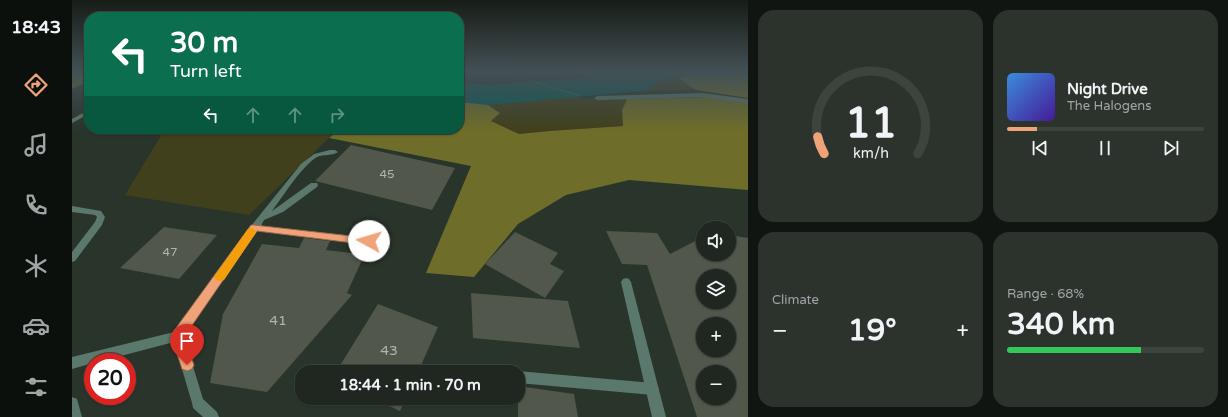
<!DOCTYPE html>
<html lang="en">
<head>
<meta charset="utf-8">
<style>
	:root { --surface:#1f2720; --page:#2c332d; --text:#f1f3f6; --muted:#a1a5a5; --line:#3c443e; --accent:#f0a278 }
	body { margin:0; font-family:"Varela Round",sans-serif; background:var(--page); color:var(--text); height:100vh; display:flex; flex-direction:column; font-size:15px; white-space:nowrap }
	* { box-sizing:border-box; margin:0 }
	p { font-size:13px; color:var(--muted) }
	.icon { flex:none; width:22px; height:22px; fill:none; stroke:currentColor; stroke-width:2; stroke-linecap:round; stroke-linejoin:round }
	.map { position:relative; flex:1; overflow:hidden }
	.drawer { display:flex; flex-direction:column; gap:10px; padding:10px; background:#111512; width:480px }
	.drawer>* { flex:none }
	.top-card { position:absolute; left:12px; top:12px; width:380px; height:122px; border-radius:16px; box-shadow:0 1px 3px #0004,0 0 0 1px var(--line); background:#0b6e4f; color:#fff; overflow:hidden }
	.tools { position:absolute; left:624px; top:221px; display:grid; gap:8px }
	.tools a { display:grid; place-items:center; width:40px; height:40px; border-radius:50%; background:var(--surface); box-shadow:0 1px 3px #0004,0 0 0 1px var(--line); font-size:20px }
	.speed { position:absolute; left:12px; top:353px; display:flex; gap:8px; font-size:20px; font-weight:700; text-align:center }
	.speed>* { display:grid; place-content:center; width:52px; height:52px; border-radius:50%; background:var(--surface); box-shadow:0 1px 3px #0004,0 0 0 1px var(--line); line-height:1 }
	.speed .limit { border:6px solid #d22; background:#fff; color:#111 }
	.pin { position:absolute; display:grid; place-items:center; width:34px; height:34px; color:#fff; margin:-41px -17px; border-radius:50% 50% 50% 0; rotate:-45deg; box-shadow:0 0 4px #0007 }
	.pin .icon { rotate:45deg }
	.me { position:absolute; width:44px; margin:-22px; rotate:276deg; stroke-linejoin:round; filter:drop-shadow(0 0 3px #0008) }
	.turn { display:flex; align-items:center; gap:14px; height:84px; padding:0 20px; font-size:18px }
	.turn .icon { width:52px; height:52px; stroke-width:2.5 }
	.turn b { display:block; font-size:28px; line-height:34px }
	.lanes { display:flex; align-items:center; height:38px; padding:0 20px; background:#0003; justify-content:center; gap:20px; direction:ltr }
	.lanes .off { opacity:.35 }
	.big { font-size:30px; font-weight:700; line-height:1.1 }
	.drawer .tile { flex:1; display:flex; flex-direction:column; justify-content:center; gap:6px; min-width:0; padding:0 14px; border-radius:16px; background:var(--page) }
	.drawer .dial { align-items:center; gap:0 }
	.dial svg { height:104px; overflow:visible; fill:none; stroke:var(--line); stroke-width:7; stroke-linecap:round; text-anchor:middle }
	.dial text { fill:var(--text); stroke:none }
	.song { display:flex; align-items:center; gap:12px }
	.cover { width:48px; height:48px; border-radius:6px; background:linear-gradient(135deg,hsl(210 70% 55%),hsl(260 70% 35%)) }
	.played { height:4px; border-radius:2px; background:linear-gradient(90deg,var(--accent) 15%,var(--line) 15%) }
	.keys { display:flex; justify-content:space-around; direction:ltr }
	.heat { display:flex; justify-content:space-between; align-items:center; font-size:22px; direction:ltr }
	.charge { height:6px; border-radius:3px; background:linear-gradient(90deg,#34c759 68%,var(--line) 0) }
	.drawer .tiles { flex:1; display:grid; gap:10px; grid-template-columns:repeat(2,1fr) }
	.trip { position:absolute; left:223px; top:365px; width:230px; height:40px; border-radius:16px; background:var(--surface); box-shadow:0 1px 3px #0004,0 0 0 1px var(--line); font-weight:700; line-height:40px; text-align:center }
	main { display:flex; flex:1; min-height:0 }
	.tab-bar { display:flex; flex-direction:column; width:72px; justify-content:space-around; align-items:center; background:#0c100d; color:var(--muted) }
	.tab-bar .icon { width:28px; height:28px }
	.tab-bar .active { color:var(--accent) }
	.tab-bar b { font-size:18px; color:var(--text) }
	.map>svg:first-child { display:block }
	.green { fill:#41401c }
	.forest { fill:#6e6d2a }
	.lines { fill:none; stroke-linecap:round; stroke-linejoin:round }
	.river { fill:#0b5b55; fill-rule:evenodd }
	.building { fill:#51574a; fill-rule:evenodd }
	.path { stroke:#626b63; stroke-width:1.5; stroke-dasharray:1.5 1.5; stroke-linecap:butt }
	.lane { fill:#5a786b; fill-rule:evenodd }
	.street { fill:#5a786b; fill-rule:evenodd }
	.route { fill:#f0a278; stroke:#9c694e }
	.slow { fill:#f59e0b }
	.labels { text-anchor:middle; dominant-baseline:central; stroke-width:3; stroke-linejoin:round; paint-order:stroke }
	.number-label { font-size:12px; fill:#aeb5ad }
	.near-number-label { font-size:14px; fill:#aeb5ad }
</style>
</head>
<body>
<main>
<nav class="tab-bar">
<b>18:43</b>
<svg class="icon active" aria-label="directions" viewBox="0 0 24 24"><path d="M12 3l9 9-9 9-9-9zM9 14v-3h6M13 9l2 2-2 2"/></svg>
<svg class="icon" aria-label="music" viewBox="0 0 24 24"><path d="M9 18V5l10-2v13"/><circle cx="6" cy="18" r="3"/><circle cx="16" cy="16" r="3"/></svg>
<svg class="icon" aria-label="phone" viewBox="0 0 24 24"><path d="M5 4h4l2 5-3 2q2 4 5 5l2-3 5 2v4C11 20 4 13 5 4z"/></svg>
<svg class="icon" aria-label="climate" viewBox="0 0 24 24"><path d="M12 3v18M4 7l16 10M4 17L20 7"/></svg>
<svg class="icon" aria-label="car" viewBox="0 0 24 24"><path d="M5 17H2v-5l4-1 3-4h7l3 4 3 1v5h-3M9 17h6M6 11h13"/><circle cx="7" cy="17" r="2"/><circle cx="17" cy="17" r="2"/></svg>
<svg class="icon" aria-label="filters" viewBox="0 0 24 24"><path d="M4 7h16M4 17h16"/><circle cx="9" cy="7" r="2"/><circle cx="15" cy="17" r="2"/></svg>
</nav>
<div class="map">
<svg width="676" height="417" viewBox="0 0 676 417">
	<rect width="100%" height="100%" fill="#29342a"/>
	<!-- green -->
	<g class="green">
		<path d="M612 72H623L607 78 617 86 625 90 504 92 498 90 577 84C588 75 599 74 612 72Z"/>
		<path d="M483 92C507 100 530 99 555 99L550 110 551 126 477 131 447 134 419 121 428 113 413 103 387 99V98H417Z"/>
		<path d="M93 129H269L257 138 177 215 53 195Z"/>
	</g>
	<!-- forest -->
	<g class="forest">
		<path d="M0 72H17V81L0 89Z"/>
		<path d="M623 72H676V98L625 90 617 86 607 78Z"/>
		<path d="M636 97 676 102V190L557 180 494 195 446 224 402 277 354 273 399 166 257 138 269 129H387V99L413 103 428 113 419 121 447 134 477 131 551 126 550 110 555 99Z"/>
	</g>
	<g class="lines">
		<!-- river -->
		<path class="river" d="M561 72H603L599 78 585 82 579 88 568 91 417 105 387 102V82L417 85 559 74Z"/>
	</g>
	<!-- building -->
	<g class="building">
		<path d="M279 145 383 168 360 210 243 181Z"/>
		<path d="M92 227 145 235 107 279 48 268Z"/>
		<path d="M534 231 585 233 598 254 631 237V254H657V235L676 238V417H625L575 265 550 264ZM631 276H657V302H631ZM631 324H657V350H631ZM631 372H657V398H631Z"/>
		<path d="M443 232 486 253 478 264 492 271 473 298 413 264Z"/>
		<path d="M232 238 258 241 254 250 288 254 286 259 290 260 275 293 280 295 195 392 138 383 151 314 190 244 227 248Z"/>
		<path d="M399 293 496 301 508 348 401 338Z"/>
		<path d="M306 304 366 327 346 372H264Z"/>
		<path d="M446 386 502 394 506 417H446Z"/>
		<path d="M300 398H334L328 411Z"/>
	</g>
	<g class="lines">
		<!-- path -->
		<path class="path" d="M430 72 508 96"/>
		<!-- lane -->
		<g class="lane">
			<path d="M11 113 14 115 13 116 0 123V119Z"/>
			<path d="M258 150H263L266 152C261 156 252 154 245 157 229 167 212 195 200 211L239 183H245L246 185 245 187 211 212 192 220 189 226 297 238 300 239 301 241 300 243 297 244 185 231 112 337 131 399 145 412 147 417H131L121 408 120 403 102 342 26 362H21V363L0 369V357L102 332 179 226 229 164 242 154Z"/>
			<path d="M446 371 581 383 585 385 587 389 585 393 581 395 446 383V372H443Z"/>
		</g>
		<!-- street -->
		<g class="street">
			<path d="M631 93 676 99V103L631 97 525 100 522 98 525 96Z"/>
			<path d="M0 206 29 211 33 217 30 225 3 261 0 262V252L23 222 25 217 23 215 0 212Z"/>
			<path d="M554 278 557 279 559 282 594 417H580L549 282 551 279Z"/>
			<path d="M0 397 5 399 10 417H0Z"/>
		</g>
	</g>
	<!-- sky -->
	<linearGradient id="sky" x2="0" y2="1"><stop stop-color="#171d17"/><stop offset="0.55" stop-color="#435055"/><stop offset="1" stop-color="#435055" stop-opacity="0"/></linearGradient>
	<rect width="676" height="131" fill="url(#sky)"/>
	<!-- route -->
	<path class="route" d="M179 225H182L297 238 300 239 302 241 300 244 297 245 185 231 112 337 122 365 120 369 115 371 110 369 99 336 101 332Z"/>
	<!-- slow -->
	<path class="slow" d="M180 228 185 231 152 280 148 281 144 280 142 277 144 274 176 229Z"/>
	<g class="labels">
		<!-- number labels -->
		<g class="number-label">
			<text x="315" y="174">45</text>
			<text x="98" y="252">47</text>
		</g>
		<!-- near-number labels -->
		<g class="near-number-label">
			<text x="206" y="320">41</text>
			<text x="317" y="350">43</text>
		</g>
	</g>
</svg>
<div class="tools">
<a><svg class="icon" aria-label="sound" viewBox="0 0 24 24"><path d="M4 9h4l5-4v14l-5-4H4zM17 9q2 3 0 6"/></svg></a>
<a><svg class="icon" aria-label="layers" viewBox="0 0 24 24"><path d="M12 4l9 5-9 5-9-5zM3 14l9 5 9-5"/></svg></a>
<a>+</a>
<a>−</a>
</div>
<div class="speed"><div class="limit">20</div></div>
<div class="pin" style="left:115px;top:365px;background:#d93025"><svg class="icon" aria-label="arrive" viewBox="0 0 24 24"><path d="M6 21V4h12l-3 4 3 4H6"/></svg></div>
<svg class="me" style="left:297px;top:241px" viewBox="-20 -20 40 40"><circle r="19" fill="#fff"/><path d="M0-13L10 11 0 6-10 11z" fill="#f0a278"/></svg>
<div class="trip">18:44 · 1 min · 70 m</div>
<div class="top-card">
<div class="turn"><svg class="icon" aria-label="left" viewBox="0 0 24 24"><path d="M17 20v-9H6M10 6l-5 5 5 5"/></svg><div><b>30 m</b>Turn left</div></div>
<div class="lanes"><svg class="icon" aria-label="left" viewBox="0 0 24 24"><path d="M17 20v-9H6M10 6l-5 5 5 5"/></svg><svg class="icon off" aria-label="ahead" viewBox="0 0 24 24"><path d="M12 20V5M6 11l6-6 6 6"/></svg><svg class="icon off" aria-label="ahead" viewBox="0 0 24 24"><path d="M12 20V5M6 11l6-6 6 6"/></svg><svg class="icon off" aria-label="right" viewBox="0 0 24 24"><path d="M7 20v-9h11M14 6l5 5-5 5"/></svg></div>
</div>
</div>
<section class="drawer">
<div class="tiles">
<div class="tile dial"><svg viewBox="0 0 100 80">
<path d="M14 69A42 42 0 1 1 86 69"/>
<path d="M14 69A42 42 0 0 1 9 56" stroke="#f0a278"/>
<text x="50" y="56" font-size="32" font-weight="700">11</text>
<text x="50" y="72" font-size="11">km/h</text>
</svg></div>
<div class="tile">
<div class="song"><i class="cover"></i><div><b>Night Drive</b><p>The Halogens</p></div></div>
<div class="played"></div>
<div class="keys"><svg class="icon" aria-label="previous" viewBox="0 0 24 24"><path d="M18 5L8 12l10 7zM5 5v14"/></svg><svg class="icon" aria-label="pause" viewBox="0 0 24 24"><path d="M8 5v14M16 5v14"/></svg><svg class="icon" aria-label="next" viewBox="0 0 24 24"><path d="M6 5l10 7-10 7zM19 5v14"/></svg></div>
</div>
<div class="tile"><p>Climate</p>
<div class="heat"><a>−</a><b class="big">19°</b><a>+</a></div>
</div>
<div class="tile"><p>Range · 68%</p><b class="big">340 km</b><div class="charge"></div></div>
</div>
</section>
</main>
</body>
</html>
